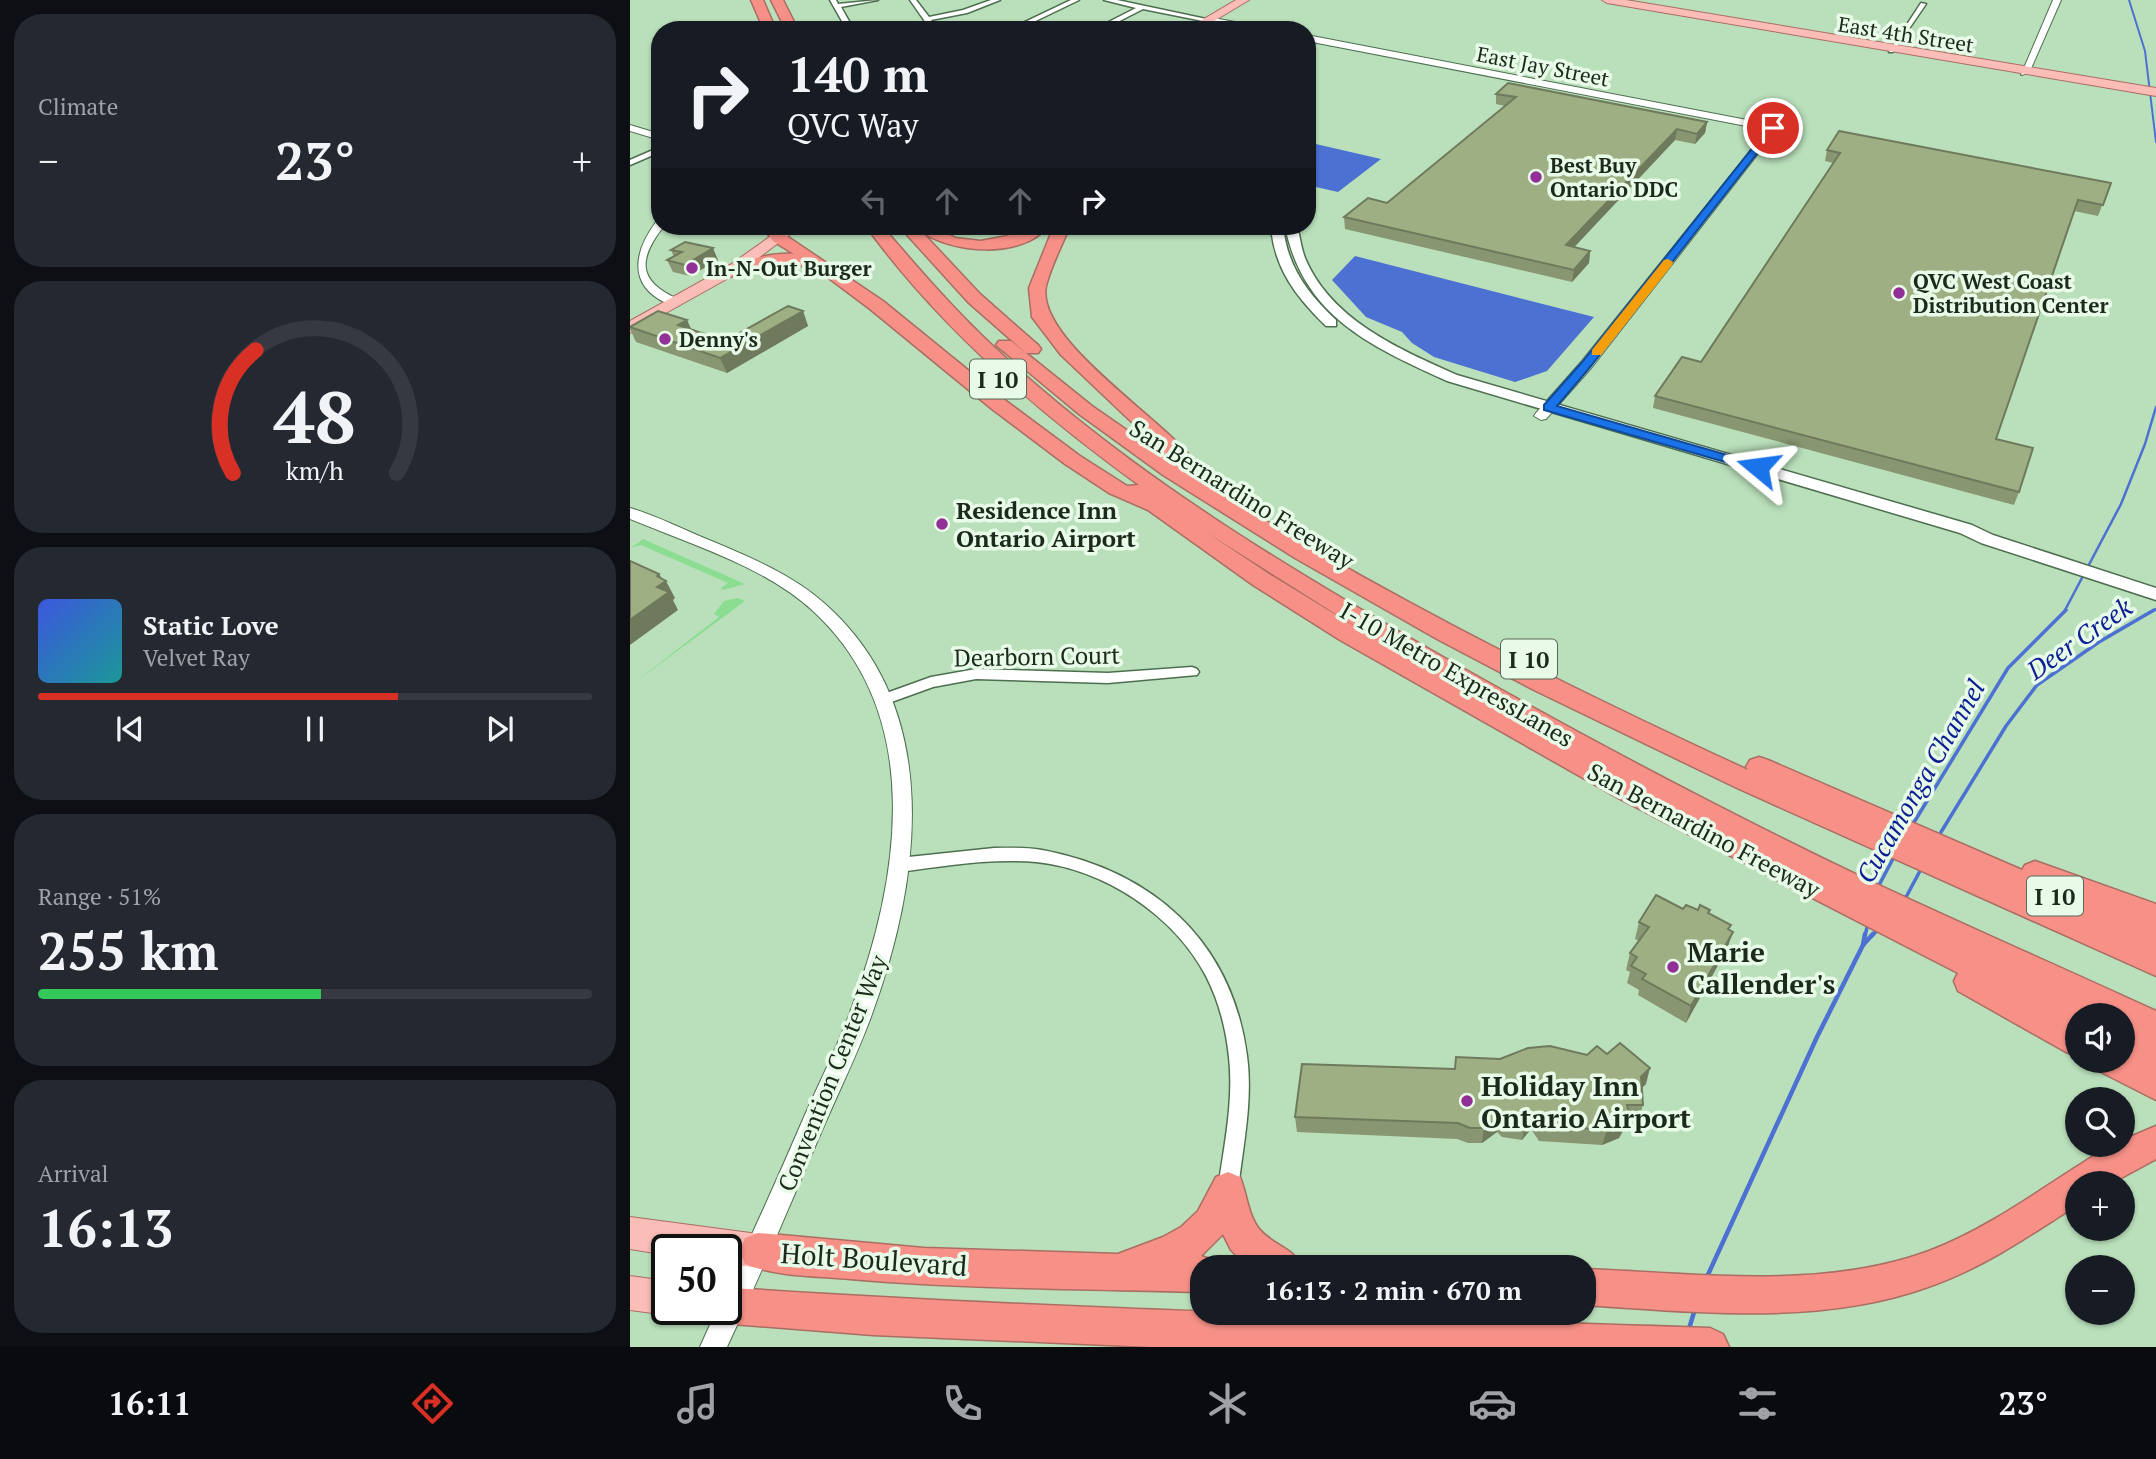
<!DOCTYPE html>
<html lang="en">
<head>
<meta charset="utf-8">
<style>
	:root { --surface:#171b24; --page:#242831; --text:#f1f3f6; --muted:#9ea1a6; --line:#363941; --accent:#d93025 }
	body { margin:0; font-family:"PT Serif",serif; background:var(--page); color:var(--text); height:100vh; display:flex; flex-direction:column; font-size:26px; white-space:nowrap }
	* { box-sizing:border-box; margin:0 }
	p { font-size:23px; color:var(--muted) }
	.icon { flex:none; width:38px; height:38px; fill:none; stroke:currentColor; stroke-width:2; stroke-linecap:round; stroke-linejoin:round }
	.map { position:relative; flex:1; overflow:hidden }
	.details { display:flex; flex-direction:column; gap:14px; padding:14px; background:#0d0f14; width:630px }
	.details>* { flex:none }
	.hud { position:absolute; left:21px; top:21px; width:665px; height:214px; border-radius:28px; box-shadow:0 2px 5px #0004; background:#171b24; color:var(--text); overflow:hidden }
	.tools { position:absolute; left:1435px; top:1003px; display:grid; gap:14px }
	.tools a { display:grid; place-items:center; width:70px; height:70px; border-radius:50%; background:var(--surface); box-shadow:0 2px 5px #0004; font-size:35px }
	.speed { position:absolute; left:21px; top:1234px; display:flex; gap:14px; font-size:35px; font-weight:700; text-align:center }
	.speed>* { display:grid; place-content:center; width:91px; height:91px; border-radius:50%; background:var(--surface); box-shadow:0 2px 5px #0004; line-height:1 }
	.speed .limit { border:4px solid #111; border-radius:10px; background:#fff; color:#111 }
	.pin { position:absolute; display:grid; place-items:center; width:60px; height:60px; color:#fff; margin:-30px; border:4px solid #fff; border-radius:50%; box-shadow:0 2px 7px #0007 }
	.me { position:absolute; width:77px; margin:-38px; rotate:286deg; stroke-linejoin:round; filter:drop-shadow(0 0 5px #0008) }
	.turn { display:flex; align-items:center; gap:24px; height:147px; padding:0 21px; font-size:32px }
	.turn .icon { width:91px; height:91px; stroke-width:2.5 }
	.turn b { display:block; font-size:49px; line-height:60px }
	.lanes { display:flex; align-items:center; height:66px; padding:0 21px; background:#0003; justify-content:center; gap:35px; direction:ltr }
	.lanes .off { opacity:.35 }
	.big { font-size:52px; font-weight:800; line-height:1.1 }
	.details .widget { flex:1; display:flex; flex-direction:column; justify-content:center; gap:10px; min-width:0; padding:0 24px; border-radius:28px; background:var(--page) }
	.details .dial { align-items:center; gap:0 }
	.dial svg { height:182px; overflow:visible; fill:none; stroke:var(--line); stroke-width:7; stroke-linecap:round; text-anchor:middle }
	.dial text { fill:var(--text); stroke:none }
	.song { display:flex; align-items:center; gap:21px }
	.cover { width:84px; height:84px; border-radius:10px; background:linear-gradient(135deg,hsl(230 70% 55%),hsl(180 70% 35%)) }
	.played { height:7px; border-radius:4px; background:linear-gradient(90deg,var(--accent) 65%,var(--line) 65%) }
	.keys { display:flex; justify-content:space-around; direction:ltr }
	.heat { display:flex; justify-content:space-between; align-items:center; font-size:38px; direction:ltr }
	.charge { height:10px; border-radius:5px; background:linear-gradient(90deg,#34c759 51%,var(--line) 0) }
	.trip { position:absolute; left:560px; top:1255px; width:406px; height:70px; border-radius:28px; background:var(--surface); box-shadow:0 2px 5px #0004; font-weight:800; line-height:70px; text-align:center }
	.dock { display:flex; height:112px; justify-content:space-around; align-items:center; background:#090b0e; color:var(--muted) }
	.dock .icon { width:49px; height:49px }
	.dock .current { color:var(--accent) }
	.dock b { font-size:32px; color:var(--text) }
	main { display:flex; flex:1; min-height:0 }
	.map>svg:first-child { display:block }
	.green { fill:#8bde91 }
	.water { fill:#4c71d2 }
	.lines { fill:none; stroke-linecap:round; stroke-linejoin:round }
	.stream-far3 { stroke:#4c71d2; stroke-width:2 }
	.stream-far2 { stroke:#4c71d2; stroke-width:2.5 }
	.stream-far1 { stroke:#4c71d2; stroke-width:3.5 }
	.stream { stroke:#4c71d2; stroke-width:4.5 }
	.minor-casing { stroke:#4d6f4f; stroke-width:3 }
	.tertiary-casing { stroke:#4d6f4f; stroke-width:2 }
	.secondary-casing { stroke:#4d6f4f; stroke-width:3 }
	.primary-casing { stroke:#aa6d62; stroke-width:2 }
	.motorway-casing { stroke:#aa6d62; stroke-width:3 }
	.minor { fill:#fff; fill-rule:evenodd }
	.tertiary { fill:#fff; fill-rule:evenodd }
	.secondary { fill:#fff; fill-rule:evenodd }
	.primary { fill:#fabdb7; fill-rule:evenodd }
	.motorway { fill:#f79187; fill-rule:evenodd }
	.wall { fill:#889671 }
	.shaded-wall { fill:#6f7a5c }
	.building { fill:#9eaf83; stroke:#6f7a5c; stroke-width:2 }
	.route { fill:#1a73e8; stroke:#114b97; stroke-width:2 }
	.slow { fill:#f59e0b }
	.poi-dot { fill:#923097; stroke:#e8fbe8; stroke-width:2.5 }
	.labels { text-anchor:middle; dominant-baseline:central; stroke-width:7; stroke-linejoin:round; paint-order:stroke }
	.far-street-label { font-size:21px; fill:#1c2a1c; stroke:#e8fbe8 }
	.far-poi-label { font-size:21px; font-weight:bold; fill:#1c2a1c; stroke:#e8fbe8; text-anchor:start }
	.shield { fill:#e8fbe8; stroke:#596959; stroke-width:2 }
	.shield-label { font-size:23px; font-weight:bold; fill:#1c2a1c }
	.street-label { font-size:24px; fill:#1c2a1c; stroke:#e8fbe8 }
	.poi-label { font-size:24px; font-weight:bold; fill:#1c2a1c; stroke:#e8fbe8; text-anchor:start }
	.water-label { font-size:26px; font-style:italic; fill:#0b1f93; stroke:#e8fbe8 }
	.near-poi-label { font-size:28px; font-weight:bold; fill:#1c2a1c; stroke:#e8fbe8; text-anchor:start }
	.near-street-label { font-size:28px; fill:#1c2a1c; stroke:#e8fbe8 }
</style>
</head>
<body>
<main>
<section class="details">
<div class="widget"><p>Climate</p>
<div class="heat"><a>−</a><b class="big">23°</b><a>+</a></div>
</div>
<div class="widget dial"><svg viewBox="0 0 100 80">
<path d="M14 69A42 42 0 1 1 86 69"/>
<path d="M14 69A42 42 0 0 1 24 15" stroke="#d93025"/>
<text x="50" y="56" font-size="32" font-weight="700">48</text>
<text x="50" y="72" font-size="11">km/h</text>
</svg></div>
<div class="widget">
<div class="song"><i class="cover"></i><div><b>Static Love</b><p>Velvet Ray</p></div></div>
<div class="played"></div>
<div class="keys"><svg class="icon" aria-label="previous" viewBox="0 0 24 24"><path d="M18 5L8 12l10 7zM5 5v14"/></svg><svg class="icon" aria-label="pause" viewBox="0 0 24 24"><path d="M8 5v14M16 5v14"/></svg><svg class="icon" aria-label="next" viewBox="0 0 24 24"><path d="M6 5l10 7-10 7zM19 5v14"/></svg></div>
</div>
<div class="widget"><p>Range · 51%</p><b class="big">255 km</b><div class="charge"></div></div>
<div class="widget"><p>Arrival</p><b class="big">16:13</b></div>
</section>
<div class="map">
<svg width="1526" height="1347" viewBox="0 0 1526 1347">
	<rect width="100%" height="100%" fill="#bae0bb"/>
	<!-- green -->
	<g class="green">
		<path d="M13 539 115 584 93 590 91 588 98 583 11 545 1 548Z"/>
		<path d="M108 598 115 601 0 686 89 617 84 614 94 601Z"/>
	</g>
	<!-- water -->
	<g class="water">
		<path d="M677 142 751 159 708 192 677 185Z"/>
		<path d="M725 256 964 317 917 371 885 382 804 357 782 343 772 332 736 317 702 280Z"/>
	</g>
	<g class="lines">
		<!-- stream-far3 -->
		<path class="stream-far3" d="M1499 0 1515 51 1526 142"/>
		<!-- stream-far2 -->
		<g class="stream-far2">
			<path d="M1434 612 1491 504 1515 444 1526 407"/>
			<path d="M1521 612 1526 609"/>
		</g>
		<!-- stream-far1 -->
		<g class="stream-far1">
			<path d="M1283 824 1378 668 1436 610"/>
			<path d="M1308 837 1376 726 1407 685 1469 642 1524 610"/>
			<path d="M1247 889 1265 855"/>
			<path d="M1275 899 1291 869"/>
			<path d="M1235 936 1238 923"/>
			<path d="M1242 936 1249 928"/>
		</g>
		<!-- stream -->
		<g class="stream">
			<path d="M1233 945 1243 934"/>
			<path d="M1076 1279 1187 1037 1233 945 1235 934"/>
			<path d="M1058 1332 1065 1309"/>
		</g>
		<!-- minor casing -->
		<g class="minor-casing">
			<g id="minor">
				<path d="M200 0H206L208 4 248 0 211 7 224 30H217Z"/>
				<path d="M280 0H286L299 17 333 10 361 0H370L337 13 301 20 308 30H301Z"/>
				<path d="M441 0H449L387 30H378Z"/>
				<path d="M474 0H487L581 20 578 22 513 9 472 30H463L506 8Z"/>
				<path d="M1291 3 1296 4 1263 52H1259Z"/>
				<path d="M30 147V152L0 165V160Z"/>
				<path d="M562 667 567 669 569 672 567 675 478 683 346 679 303 687 256 704 249 699 251 695 301 677 346 669 478 673Z"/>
				<path d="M364 848C380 848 396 847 412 850 523 871 602 941 617 1056 623 1100 613 1146 608 1189L605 1196 598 1199 591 1196 588 1189C594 1146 604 1101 599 1057 596 1029 589 1001 576 976 544 915 474 869 406 862 359 858 315 866 269 872L263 870 261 865 263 860 269 858Z"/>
			</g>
		</g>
		<!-- tertiary casing -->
		<g class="tertiary-casing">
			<g id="tertiary">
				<path d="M1423 0H1431L1399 73 1391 75Z"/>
				<path d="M578 17 632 27 636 30H617L575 22Z"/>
				<path d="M677 35 1143 125 1148 128 962 367 916 419 911 420 904 416 906 413 952 361 1137 130 677 41Z"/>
				<path d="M0 125 30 134V140L0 131Z"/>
				<path d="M30 221V226H34C8 259 7 281 48 299V305L44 306C0 291 0 257 26 222Z"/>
				<path d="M0 508C28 516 56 531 84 542 122 558 162 575 194 603 315 709 291 881 241 1017 228 1052 212 1085 197 1119 164 1195 132 1272 97 1347H70L87 1309H96V1290C123 1233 149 1175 174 1117 189 1083 206 1050 219 1015 269 884 298 717 183 611 134 566 60 544 0 519Z"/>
			</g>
		</g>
		<!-- secondary casing -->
		<g class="secondary-casing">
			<g id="secondary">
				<path d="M641 226H653C657 266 677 293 706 320V326H696C666 297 644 268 641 226Z"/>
				<path d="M655 226H667C670 236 671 248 675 258 701 320 769 349 827 375L1342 525 1363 535 1526 588V600L1351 543 1330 533 817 381C740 346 673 316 655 226Z"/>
			</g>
		</g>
		<!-- primary casing -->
		<g class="primary-casing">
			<g id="primary">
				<path d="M606 0H619L569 30H555Z"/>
				<path d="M972 0H996L1526 88V96L977 3Z"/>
				<path d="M155 226H171L111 271 0 333V321L100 265Z"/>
				<path d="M0 1217 128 1234 140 1239 145 1251 140 1263 128 1268 96 1263V1250H37V1255L0 1249Z"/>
				<path d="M0 1276 37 1281V1309L49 1310 37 1315 0 1310Z"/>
			</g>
		</g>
		<!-- motorway casing -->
		<g class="motorway-casing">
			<g id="motorway">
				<path d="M121 0H133L146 30H134Z"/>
				<path d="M141 0H153L168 30H156Z"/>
				<path d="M132 226H148L155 235 253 301 376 401 450 456 497 486 509 485C408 412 309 327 236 226H252C288 268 324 310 365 348 500 474 660 570 820 661 956 738 1095 812 1236 879 1332 924 1430 967 1526 1011V1100L1469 1071 1464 1060H1493V1015H1470L1460 1010 1462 1015H1447V1056L1436 1052 1328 991 1324 981 1328 973 990 799 710 640 623 585 518 510 479 493 435 464 362 409 240 309 184 267 147 264 92 279 86 278 84 274 86 270C111 263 137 252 164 254L143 241ZM576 532 755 645 639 574Z"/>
				<path d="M269 226H304L325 238 351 241 377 236 399 226H418C393 259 320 254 290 230L350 294 408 345 411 349 408 353H396L338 302Z"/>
				<path d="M424 226H440C432 245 421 266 416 286 405 340 535 420 565 462L562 466 549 467C730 583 922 680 1118 770L1116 767 1120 760 1129 757 1138 760 1392 870 1395 865 1405 861 1526 904V976L1107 788 906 691 807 639 665 558 533 475 449 414 366 345 369 341H381L462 406 547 465 431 355 402 317 399 288Z"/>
				<path d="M1526 1126V1159L1482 1183H1447V1205C1399 1236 1353 1268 1298 1287 1190 1326 1066 1312 954 1305V1269C1066 1273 1191 1291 1299 1251 1365 1226 1422 1180 1483 1144H1493V1140Z"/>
				<path d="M598 1172 610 1177C617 1194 618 1216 630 1230 644 1246 664 1248 672 1267H618L601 1250 593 1234 571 1256 585 1261 587 1267H572V1292C455 1289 337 1289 220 1279 187 1276 147 1277 115 1264L110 1251 115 1238 128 1233 294 1248 488 1254 533 1237 551 1227 568 1211 586 1177Z"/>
				<path d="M102 1288C429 1310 753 1317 1080 1328L1093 1334 1099 1347H524L243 1335 102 1324 89 1319 85 1309H96V1290Z"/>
			</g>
		</g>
		<!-- minor -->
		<use href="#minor" class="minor"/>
		<!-- tertiary -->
		<use href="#tertiary" class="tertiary"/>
		<!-- secondary -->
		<use href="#secondary" class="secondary"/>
		<!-- primary -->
		<use href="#primary" class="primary"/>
		<!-- motorway -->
		<use href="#motorway" class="motorway"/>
	</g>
	<!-- wall -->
	<g class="wall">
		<path d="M866 94 1077 122 1075 133 1065 144 1045 140 944 247 960 251 959 263 942 282 715 229 714 217 757 203 875 106 866 104Z"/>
		<path d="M1197 150 1481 183 1468 216 1444 211 1366 439 1389 492 1384 505 1023 408 1025 396 1071 362 1203 163 1195 161Z"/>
		<path d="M41 250 88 260 60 276 43 272 37 260 44 257Z"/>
		<path d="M173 311 178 326 97 373 6 342 0 329V326L61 330 95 341Z"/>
		<path d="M1068 910 1078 914 1099 930 1097 949 1056 1023 1008 995 1009 990 997 983 1000 972 996 970 1000 953 1009 941 1005 939 1009 922Z"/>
		<path d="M1016 1084 1012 1088 1013 1105 1008 1121H997L994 1129 989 1138 972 1145 909 1141 901 1129 892 1140 872 1137 867 1132 852 1143H838L827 1139 667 1132 665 1117Z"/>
	</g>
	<!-- shaded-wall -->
	<g class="shaded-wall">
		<path d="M1077 122 1075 133 1065 144 1067 134Z"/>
		<path d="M1047 129 1045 140 935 257 936 245Z"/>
		<path d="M83 248 88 260 60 276 55 265Z"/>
		<path d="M960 251 959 263 942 282 944 270Z"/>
		<path d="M173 311 178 326 97 373 90 358Z"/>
		<path d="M57 320 64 335 48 325Z"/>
		<path d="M29 574 34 582 36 581 45 598 43 600 48 610 0 645V620L27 587V576Z"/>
		<path d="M1103 932 1097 949 1056 1023 1061 1006Z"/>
		<path d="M1020 1068 1016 1084 1006 1093 1011 1077Z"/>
		<path d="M904 1113 901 1129 892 1140 895 1124Z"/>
		<path d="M999 1113 994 1129 989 1138 972 1145 977 1130Z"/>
		<path d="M869 1117 867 1132 852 1143 854 1128Z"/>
	</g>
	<!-- building -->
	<g class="building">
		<path d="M878 83 1077 122 1067 134 1047 129 936 245 960 251 944 270 714 217 738 198 757 203 886 97 866 94Z"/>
		<path d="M1209 131 1481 183 1473 205 1448 200 1366 439 1403 448 1389 492 1025 396 1052 357 1071 362 1210 153 1197 150Z"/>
		<path d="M55 242 83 248 55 265 37 260 52 252 41 250Z"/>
		<path d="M158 306 173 311 90 358 0 327 28 311 57 320 48 325 95 341Z"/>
		<path d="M0 561 29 574 27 576 36 581 27 587 39 592 0 620Z"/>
		<path d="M1026 895 1053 909 1056 905 1068 910 1070 905 1080 910 1078 913 1101 925 1098 929 1103 932 1061 1006 1012 979 1016 974 1001 966 1007 957 1000 953 1019 927 1009 922Z"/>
		<path d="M990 1043 1020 1068 1011 1077 1013 1105H997L999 1113 993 1122 977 1130 912 1125 904 1113 895 1124 874 1122 869 1117 854 1128H840L828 1123 665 1117 672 1064 825 1069 826 1057 870 1059 898 1048 920 1046 957 1055 967 1046 977 1054Z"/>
	</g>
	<!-- route -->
	<path class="route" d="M1140 126 1147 128 961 366 927 406 1132 465V470H1123L914 410V405L953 361Z"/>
	<!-- slow -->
	<path class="slow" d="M1038 259 1043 262 1042 265 971 355H962V350L1034 260Z"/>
	<!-- markers -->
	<g class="poi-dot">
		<circle cx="906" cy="177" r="7"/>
		<circle cx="62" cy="268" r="7"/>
		<circle cx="1269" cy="293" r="7"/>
		<circle cx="35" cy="339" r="7"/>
		<circle cx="312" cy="524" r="7"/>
		<circle cx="1043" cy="967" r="7"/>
		<circle cx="837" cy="1101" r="7"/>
	</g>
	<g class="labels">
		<!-- far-street labels -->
		<g class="far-street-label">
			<text transform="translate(1276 34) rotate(9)">East 4th Street</text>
			<text transform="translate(913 66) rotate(11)">East Jay Street</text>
		</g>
		<!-- far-poi labels -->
		<g class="far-poi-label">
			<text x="920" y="165">Best Buy<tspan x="920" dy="24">Ontario DDC</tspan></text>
			<text x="76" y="268">In-N-Out Burger</text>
			<text x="1283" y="281">QVC West Coast<tspan x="1283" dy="24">Distribution Center</tspan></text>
			<text x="49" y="339">Denny's</text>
		</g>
		<!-- shield labels -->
		<g class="shield">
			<rect x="340" y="359.5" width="56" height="39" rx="5"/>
			<rect x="871" y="639.5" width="56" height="39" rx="5"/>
			<rect x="1397" y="876.5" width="56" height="39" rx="5"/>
		</g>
		<g class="shield-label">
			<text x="368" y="379">I 10</text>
			<text x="899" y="659">I 10</text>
			<text x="1425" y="896">I 10</text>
		</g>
		<!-- street labels -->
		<g class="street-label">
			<text transform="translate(612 494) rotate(32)">San Bernardino Freeway</text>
			<text transform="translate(407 656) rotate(-1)">Dearborn Court</text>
			<text transform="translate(827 674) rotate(30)">I-10 Metro ExpressLanes</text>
			<text transform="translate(1074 830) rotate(28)">San Bernardino Freeway</text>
			<text transform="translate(202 1073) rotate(-68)">Convention Center Way</text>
		</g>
		<!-- poi labels -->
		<g class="poi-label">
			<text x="326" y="510">Residence Inn<tspan x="326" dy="28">Ontario Airport</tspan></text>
		</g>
		<!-- water labels -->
		<g class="water-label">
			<text transform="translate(1449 638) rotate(-35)">Deer Creek</text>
			<text transform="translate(1290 781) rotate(-60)">Cucamonga Channel</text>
		</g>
		<!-- near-poi labels -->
		<g class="near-poi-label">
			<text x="1057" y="951">Marie<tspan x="1057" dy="32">Callender's</tspan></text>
			<text x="851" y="1085">Holiday Inn<tspan x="851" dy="32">Ontario Airport</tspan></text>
		</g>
		<!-- near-street labels -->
		<g class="near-street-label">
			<text transform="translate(244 1259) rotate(4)">Holt Boulevard</text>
		</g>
	</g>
</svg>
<div class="tools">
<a><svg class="icon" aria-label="sound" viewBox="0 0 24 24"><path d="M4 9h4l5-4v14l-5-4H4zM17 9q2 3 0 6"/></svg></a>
<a><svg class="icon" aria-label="search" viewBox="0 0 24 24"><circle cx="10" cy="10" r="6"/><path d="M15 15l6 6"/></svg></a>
<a>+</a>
<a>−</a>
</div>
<div class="speed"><div class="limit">50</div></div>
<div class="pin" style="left:1143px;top:128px;background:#d93025"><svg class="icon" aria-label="arrive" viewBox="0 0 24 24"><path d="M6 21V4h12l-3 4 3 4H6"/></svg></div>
<svg class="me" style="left:1128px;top:467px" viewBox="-20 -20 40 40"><path d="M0-17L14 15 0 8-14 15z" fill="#1a73e8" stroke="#fff" stroke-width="4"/></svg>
<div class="trip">16:13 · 2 min · 670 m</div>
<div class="hud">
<div class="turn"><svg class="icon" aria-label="right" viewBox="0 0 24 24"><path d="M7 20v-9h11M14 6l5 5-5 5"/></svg><div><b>140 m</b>QVC Way</div></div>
<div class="lanes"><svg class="icon off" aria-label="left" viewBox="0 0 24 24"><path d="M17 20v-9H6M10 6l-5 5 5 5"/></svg><svg class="icon off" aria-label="ahead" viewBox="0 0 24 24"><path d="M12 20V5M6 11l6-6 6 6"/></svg><svg class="icon off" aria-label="ahead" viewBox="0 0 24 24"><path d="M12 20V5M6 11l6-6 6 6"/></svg><svg class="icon" aria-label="right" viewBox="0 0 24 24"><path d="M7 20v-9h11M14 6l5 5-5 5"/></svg></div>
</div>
</div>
</main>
<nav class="dock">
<b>16:11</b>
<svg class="icon current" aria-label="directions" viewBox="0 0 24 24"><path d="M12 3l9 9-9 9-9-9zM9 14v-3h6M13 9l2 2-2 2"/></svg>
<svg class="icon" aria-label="music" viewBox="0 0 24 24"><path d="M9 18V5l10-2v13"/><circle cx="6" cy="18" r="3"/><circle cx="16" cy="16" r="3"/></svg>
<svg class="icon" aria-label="phone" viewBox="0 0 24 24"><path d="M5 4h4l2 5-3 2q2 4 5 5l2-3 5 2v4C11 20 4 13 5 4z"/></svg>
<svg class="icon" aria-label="climate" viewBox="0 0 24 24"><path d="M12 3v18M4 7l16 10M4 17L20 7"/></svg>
<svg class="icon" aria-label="car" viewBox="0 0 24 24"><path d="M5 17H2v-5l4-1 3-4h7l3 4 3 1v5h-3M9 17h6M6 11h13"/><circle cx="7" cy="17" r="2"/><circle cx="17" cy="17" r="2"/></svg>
<svg class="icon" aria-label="filters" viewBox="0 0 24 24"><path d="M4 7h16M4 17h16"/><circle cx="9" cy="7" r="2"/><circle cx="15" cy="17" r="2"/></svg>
<b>23°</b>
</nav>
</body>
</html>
